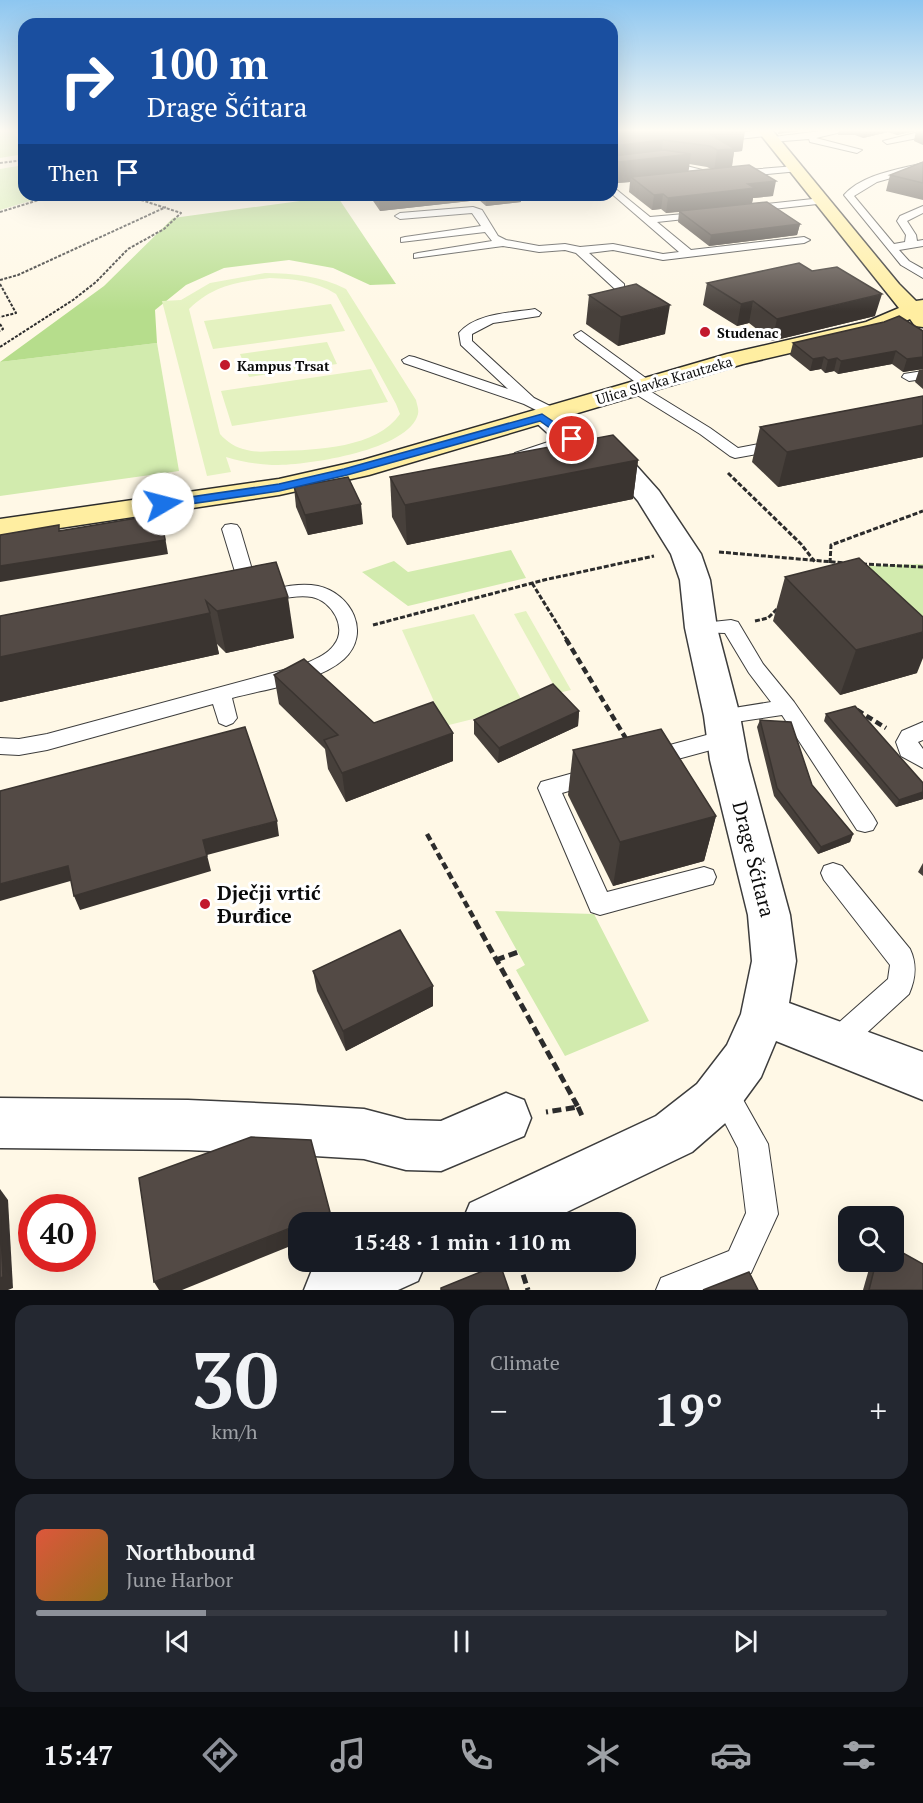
<!DOCTYPE html>
<html lang="en">
<head>
<meta charset="utf-8">
<style>
	:root { --surface:#171b24; --page:#242831; --text:#f1f3f6; --muted:#9ea1a6; --line:#363941; --accent:#8c9099 }
	body { margin:0; font-family:"PT Serif",serif; background:var(--page); color:var(--text); height:100vh; display:flex; flex-direction:column; font-size:22px; white-space:nowrap }
	* { box-sizing:border-box; margin:0 }
	p { font-size:20px; color:var(--muted) }
	.icon { flex:none; width:33px; height:33px; fill:none; stroke:currentColor; stroke-width:2; stroke-linecap:round; stroke-linejoin:round }
	.map { position:relative; height:1290px; overflow:hidden }
	.sheet { display:flex; flex-direction:column; gap:15px; padding:15px; background:#0d0f14; flex:1 }
	.sheet>* { flex:none }
	.hud { position:absolute; left:18px; top:18px; width:600px; height:183px; border-radius:18px; box-shadow:0 6px 24px #0002; background:#1a4fa0; color:#fff; overflow:hidden }
	.buttons { position:absolute; left:838px; top:1206px; display:grid; gap:12px }
	.buttons a { display:grid; place-items:center; width:66px; height:66px; border-radius:12px; background:var(--surface); box-shadow:0 6px 24px #0002; font-size:30px }
	.speed { position:absolute; left:18px; top:1194px; display:flex; gap:12px; font-size:30px; font-weight:700; text-align:center }
	.speed>* { display:grid; place-content:center; width:78px; height:78px; border-radius:50%; background:var(--surface); box-shadow:0 6px 24px #0002; line-height:1 }
	.speed .limit { border:9px solid #d22; background:#fff; color:#111 }
	.pin { position:absolute; display:grid; place-items:center; width:51px; height:51px; color:#fff; margin:-26px; border:3px solid #fff; border-radius:50%; box-shadow:0 2px 6px #0007 }
	.me { position:absolute; width:66px; margin:-33px; rotate:82deg; stroke-linejoin:round; filter:drop-shadow(0 0 4px #0008) }
	.turn { display:flex; align-items:center; gap:21px; height:126px; padding:0 30px; font-size:27px }
	.turn .icon { width:78px; height:78px; stroke-width:2.5 }
	.turn b { display:block; font-size:42px; line-height:51px }
	.then { display:flex; align-items:center; height:57px; padding:0 30px; background:#0003; gap:12px; font-size:22px }
	.big { font-size:45px; font-weight:800; line-height:1.1 }
	.sheet .card { flex:1; display:flex; flex-direction:column; justify-content:center; gap:9px; min-width:0; padding:0 21px; border-radius:18px; background:var(--page) }
	.sheet .dial { align-items:center; gap:0 }
	.dial b { font-size:78px; line-height:1 }
	.song { display:flex; align-items:center; gap:18px }
	.cover { width:72px; height:72px; border-radius:9px; background:linear-gradient(135deg,hsl(10 70% 55%),hsl(40 70% 35%)) }
	.played { height:6px; border-radius:3px; background:linear-gradient(90deg,var(--accent) 20%,var(--line) 20%) }
	.keys { display:flex; justify-content:space-around; direction:ltr }
	.heat { display:flex; justify-content:space-between; align-items:center; font-size:33px; direction:ltr }
	.sheet .tiles { flex:1; display:grid; gap:15px; grid-template-columns:1fr 1fr }
	.card:last-child { grid-column:span 2 }
	.trip { position:absolute; left:288px; top:1212px; width:348px; height:60px; border-radius:18px; background:var(--surface); box-shadow:0 6px 24px #0002; font-weight:800; line-height:60px; text-align:center }
	.tabs { display:flex; height:96px; justify-content:space-around; align-items:center; background:#090b0e; color:var(--muted) }
	.tabs .icon { width:42px; height:42px }
	.tabs .current { color:var(--accent) }
	.tabs b { font-size:27px; color:var(--text) }
	.map>svg:first-child { display:block }
	.green { fill:#d2ebae }
	.forest { fill:#b6dd8c }
	.pitch { fill:#e4f2c0; fill-rule:evenodd }
	.lines { fill:none; stroke-linecap:round; stroke-linejoin:round }
	.lane-casing { stroke:#3d3d3d; stroke-width:2 }
	.street-casing { stroke:#3d3d3d; stroke-width:3 }
	.secondary-casing { stroke:#2c2c2c; stroke-width:3 }
	.path-far3 { stroke:#2c2c2c; stroke-width:2; stroke-dasharray:3 1.5; stroke-linecap:butt }
	.path-far2 { stroke:#2c2c2c; stroke-width:3; stroke-dasharray:5 2; stroke-linecap:butt }
	.path-far1 { stroke:#2c2c2c; stroke-width:4.5; stroke-dasharray:7 4; stroke-linecap:butt }
	.path { stroke:#2c2c2c; stroke-width:5; stroke-dasharray:9 4.5; stroke-linecap:butt }
	.lane { fill:#fff; fill-rule:evenodd }
	.street { fill:#fff; fill-rule:evenodd }
	.secondary { fill:#ffeea1; fill-rule:evenodd }
	.wall { fill:#47403b; fill-rule:evenodd }
	.shaded-wall { fill:#3a3430 }
	.building { fill:#534a45; stroke:#3a3430; stroke-width:1.5 }
	.route { fill:#1a73e8; stroke:#114b97; stroke-width:1.5 }
	.poi-dot { fill:#c2192d; stroke:#fff; stroke-width:2 }
	.labels { text-anchor:middle; dominant-baseline:central; stroke-width:6; stroke-linejoin:round; paint-order:stroke }
	.far-poi-label { font-size:14px; font-weight:bold; fill:#0a0a0a; stroke:#fff; text-anchor:start }
	.far-street-label { font-size:14px; fill:#0a0a0a; stroke:#fff }
	.near-street-label { font-size:20px; fill:#0a0a0a; stroke:#fff }
	.near-poi-label { font-size:20px; font-weight:bold; fill:#0a0a0a; stroke:#fff; text-anchor:start }
</style>
</head>
<body>
<div class="map">
<svg width="923" height="1290" viewBox="0 0 923 1290">
	<rect width="100%" height="100%" fill="#fff8e6"/>
	<!-- green -->
	<g class="green">
		<path d="M0 130H10L24 145V154L0 158Z"/>
		<path d="M24 165V195H50L0 210V169Z"/>
		<path d="M157 343 179 471 0 496V362Z"/>
		<path d="M511 550 526 578 408 606 362 572 394 561 408 572Z"/>
		<path d="M923 564V622L838 578 869 566Z"/>
		<path d="M495 911 594 914 649 1021 565 1056 516 970 525 965Z"/>
	</g>
	<!-- forest -->
	<path class="forest" d="M337 196 396 284 370 285 333 268 289 260 224 268 186 285 155 310 157 343 0 362 104 286 173 218Z"/>
	<!-- pitch -->
	<g class="pitch">
		<path d="M265 273C294 273 320 276 346 289L416 400C417 405 419 409 418 414 409 451 303 466 272 465 256 464 242 462 226 457L231 472 207 476 162 301 181 300 210 283ZM270 278C294 279 315 281 336 294L396 404 400 414C377 448 316 450 279 451 269 451 257 453 247 450 236 448 227 442 220 434L189 309C214 285 237 282 270 278Z"/>
		<path d="M331 304 345 331 213 349 204 321Z"/>
		<path d="M327 342 337 364 249 377 240 354Z"/>
		<path d="M371 369 388 402 232 426 221 391Z"/>
		<path d="M526 611 571 690 558 693 514 614Z"/>
		<path d="M474 614 525 706 445 726 402 630Z"/>
	</g>
	<g class="lines">
		<!-- lane casing -->
		<g class="lane-casing">
			<g id="lane">
				<path d="M673 130 708 135 766 130 770 133 766 136C738 138 697 149 673 130Z"/>
				<path d="M829 130H850L816 138 862 150 857 153 810 142 809 139 771 142 767 139C772 136 818 132 829 130Z"/>
				<path d="M923 131V137L887 144 883 141Z"/>
				<path d="M674 163 727 176 722 179 674 169 612 175V169Z"/>
				<path d="M923 163V169L877 182 854 196 894 244 905 242 906 235 897 221 900 216 923 206V213L907 221 916 235 917 241 923 240V246L899 250 909 261 923 269V278L901 265 844 195C863 174 897 170 923 163Z"/>
				<path d="M796 166 799 167V171L736 177 731 174 736 171Z"/>
				<path d="M612 186 650 217 707 212V216L703 217 657 222 691 250 804 237 810 240 804 243 663 260 613 250 589 253 624 284V290H616L576 253 565 250 539 252 503 246 414 258V254L418 253 492 241 485 232 401 242V238L405 237 481 226 472 213 400 219 395 216 400 213 473 207 482 210 498 236 506 240 539 246 565 244 580 247 613 244 663 254 679 252 612 194Z"/>
				<path d="M535 195H557C552 200 540 200 535 195Z"/>
				<path d="M822 198 827 201 826 203 747 212 742 209 747 206Z"/>
				<path d="M535 309 541 313 539 316 493 323 472 334V341L534 398 558 410 560 413 558 416H548L524 404 404 363 402 360 409 356 414 357 508 389 461 345 459 333C476 313 511 313 535 309Z"/>
				<path d="M581 331 654 384 652 387 645 388 710 428 738 448 779 440 787 445 779 450 735 458 730 456 700 434 629 390 627 387 629 384H638L576 338 574 335Z"/>
				<path d="M923 371V379L909 381 902 377 904 374Z"/>
				<path d="M572 434 580 439 577 442 520 461 512 456 515 453Z"/>
				<path d="M231 524 237 525 240 529 259 593C278 588 298 582 318 586 351 593 372 633 344 659 319 682 265 689 232 698L237 718 233 723 226 726 219 723 213 704 47 750 19 755 0 754V738L19 739 47 734 302 665C313 660 327 655 334 645 348 628 332 601 312 597 296 594 277 600 261 604L253 599 243 598 222 529 225 525Z"/>
				<path d="M731 620 738 622 763 664 794 702 873 816 877 823 873 830 865 832 857 830 782 715 722 724 715 721 712 716 715 711 771 702 749 673 725 633 694 632 691 628 694 624Z"/>
				<path d="M923 722V740L918 742 923 749V768L901 756 896 742 902 731Z"/>
				<path d="M725 730 733 732 736 738 733 744 652 766 644 764 641 758 644 752Z"/>
				<path d="M595 767 603 769 606 775 603 781 562 793 607 892 704 867 713 870 716 877 713 884 600 915 591 912 538 788 541 782Z"/>
				<path d="M833 863 842 866 910 949C917 964 916 978 909 994L847 1051 837 1055 827 1051 823 1042 827 1033 888 979 890 965 824 880 821 873 824 866Z"/>
				<path d="M722 1076 732 1080 768 1144 778 1214 751 1273 712 1290H656L661 1278 729 1251 746 1213 738 1148 708 1090 712 1080Z"/>
			</g>
		</g>
		<!-- street casing -->
		<g class="street-casing">
			<g id="street">
				<path d="M542 410 551 412 573 430 634 463 659 491 701 554 710 580 717 628 740 716 748 760 790 915 796 961 789 1003 923 1052V1100L776 1041 761 1077 731 1118 692 1152 546 1222H462L470 1203 656 1116 697 1084 727 1045 741 1014 752 961 748 915 710 760 704 716 685 628 680 580 671 554 638 501 616 475 555 440 530 417 533 412Z"/>
				<path d="M506 1093 524 1100 531 1118 524 1136 441 1171 406 1170 364 1159 298 1155 188 1150 0 1148V1098L188 1100 298 1105 364 1109 406 1120 441 1121Z"/>
				<path d="M333 1262H426L418 1281 398 1290H304L312 1270Z"/>
			</g>
		</g>
		<!-- secondary casing -->
		<g class="secondary-casing">
			<path id="secondary" d="M757 130H772L899 284 916 301 923 300V327L915 326 910 319 880 332 743 364 369 475 279 495 0 537V519L279 479 363 460 727 354 866 322 899 308Z"/>
		</g>
		<!-- path-far3 -->
		<g class="path-far3">
			<path d="M0 163 24 160"/>
			<path d="M0 212 55 195"/>
			<path d="M0 280 18 275 166 207"/>
			<path d="M0 284 16 313 0 317"/>
			<path d="M0 324 3 329 0 331"/>
			<path d="M0 347 73 300 96 282 128 249 164 229 181 213 126 195"/>
		</g>
		<!-- path-far2 -->
		<g class="path-far2">
			<path d="M728 473 801 544 815 562"/>
			<path d="M719 552 845 563"/>
			<path d="M830 563 831 545 923 511"/>
			<path d="M862 564 923 567"/>
			<path d="M532 583 567 640"/>
			<path d="M755 621 768 618 779 607"/>
			<path d="M373 625 544 580 654 556"/>
		</g>
		<!-- path-far1 -->
		<g class="path-far1">
			<path d="M566 639 628 742"/>
			<path d="M857 710 886 728"/>
			<path d="M427 834 476 922"/>
		</g>
		<!-- path -->
		<g class="path">
			<path d="M475 921 578 1107 546 1112"/>
			<path d="M496 960 518 952"/>
			<path d="M578 1107 583 1118"/>
			<path d="M519 1262 528 1290"/>
		</g>
		<!-- lane -->
		<use href="#lane" class="lane"/>
		<!-- street -->
		<use href="#street" class="street"/>
		<!-- secondary -->
		<use href="#secondary" class="secondary"/>
	</g>
	<!-- wall -->
	<g class="wall">
		<path d="M612 130H744L742 151 734 152 732 167 773 196 753 198 752 203 800 224 797 235 709 246 678 222 679 212 666 213 661 209 652 210 629 192 630 182 617 183 612 179ZM689 164 707 167 711 169 688 171Z"/>
		<path d="M839 130H923V145L914 141 916 131 897 135 888 132 863 138 855 135H838Z"/>
		<path d="M923 162V200L886 191 890 175Z"/>
		<path d="M369 195H521V202L486 206 479 200 380 211Z"/>
		<path d="M707 283 875 316 772 341 749 323 737 326 703 305Z"/>
		<path d="M589 295 665 334 618 346 586 324Z"/>
		<path d="M923 331V389L915 382 919 370 923 369 903 372 892 364 838 374 834 371 825 373 821 369 810 371 790 355 793 343Z"/>
		<path d="M923 396V457L778 487 752 462 760 427Z"/>
		<path d="M638 460 633 499 407 545 392 517 390 477Z"/>
		<path d="M294 487 363 524 308 535 296 507Z"/>
		<path d="M276 562 294 638 226 653 217 644 219 654 0 702V616Z"/>
		<path d="M785 577 917 673 840 695 773 621Z"/>
		<path d="M274 675 374 723 453 761 346 802 328 769 325 749 279 704Z"/>
		<path d="M579 711 578 726 498 763 474 734V720Z"/>
		<path d="M826 714 923 783V799L896 807 824 721Z"/>
		<path d="M760 720 812 785 853 834 850 842 818 854 774 796 757 727Z"/>
		<path d="M573 750 716 816 704 861 613 886 568 795Z"/>
		<path d="M923 863V876L918 872Z"/>
		<path d="M313 971 433 1006 346 1051 317 991Z"/>
		<path d="M871 1262H894L923 1290H863Z"/>
	</g>
	<!-- shaded-wall -->
	<g class="shaded-wall">
		<path d="M779 130H809L778 134Z"/>
		<path d="M865 130H889L888 132 863 138Z"/>
		<path d="M898 130H917L897 135Z"/>
		<path d="M745 131 742 151 734 152 731 170 714 171 717 150 711 135Z"/>
		<path d="M663 140 661 157 691 154 688 175 631 177 630 182 617 183 619 162 612 156 614 146Z"/>
		<path d="M776 181 773 196 753 198 752 203 666 213 668 198 748 184Z"/>
		<path d="M663 194 661 209 652 210 654 195Z"/>
		<path d="M379 195H479V200L380 211Z"/>
		<path d="M486 195H521V202L486 206Z"/>
		<path d="M800 224 797 235 709 246 711 235Z"/>
		<path d="M882 294 875 316 772 341 777 319Z"/>
		<path d="M753 301 749 323 737 326 741 304Z"/>
		<path d="M670 305 665 334 618 346 621 317Z"/>
		<path d="M896 351 892 364 838 374 841 361Z"/>
		<path d="M824 357 821 369 810 371 813 359Z"/>
		<path d="M923 357V369L903 372 907 359Z"/>
		<path d="M837 358 834 371 825 373 828 360Z"/>
		<path d="M923 425V457L778 487 787 452Z"/>
		<path d="M638 460 633 499 407 545 405 505Z"/>
		<path d="M361 504 363 524 308 535 305 515Z"/>
		<path d="M161 514 168 554 0 582V566Z"/>
		<path d="M288 597 294 638 226 653 217 611Z"/>
		<path d="M210 613 219 654 0 702V657Z"/>
		<path d="M923 632V658L917 673 840 695 856 650Z"/>
		<path d="M579 711 578 726 498 763 499 748Z"/>
		<path d="M453 733V761L346 802 342 773Z"/>
		<path d="M923 792V799L896 807 899 800Z"/>
		<path d="M716 816 704 861 613 886 620 842Z"/>
		<path d="M277 821 279 836 207 855 211 871 80 910 74 896 203 840Z"/>
		<path d="M853 834 850 842 818 854 821 847Z"/>
		<path d="M68 866 74 880 0 901V884Z"/>
		<path d="M433 986V1006L346 1051 343 1031Z"/>
		<path d="M0 1189 8 1200 13 1288 8 1290H0Z"/>
		<path d="M330 1212 332 1222H304Z"/>
		<path d="M298 1225V1243L182 1290H159L154 1282Z"/>
	</g>
	<!-- building -->
	<g class="building">
		<path d="M612 130H744L745 131 711 135 735 149 717 150 710 146 663 140 614 146 612 153Z"/>
		<path d="M664 150 691 154 619 162 612 156V154L614 156Z"/>
		<path d="M923 162V183L890 175Z"/>
		<path d="M749 165 776 181 748 184 755 188 668 198 663 194 654 195 631 177Z"/>
		<path d="M767 202 800 224 711 235 679 211Z"/>
		<path d="M799 263 812 271 837 267 882 294 777 319 753 301 741 304 707 283Z"/>
		<path d="M636 284 670 305 621 317 589 295Z"/>
		<path d="M899 316 923 331V357L907 359 896 351 841 361 837 358 828 360 824 357 813 359 793 343 884 322Z"/>
		<path d="M923 396V425L787 452 760 427Z"/>
		<path d="M613 435 638 460 405 505 390 477Z"/>
		<path d="M348 477 361 504 305 515 294 487Z"/>
		<path d="M161 514 165 540 0 566V535L59 525V531Z"/>
		<path d="M859 558 923 617V632L856 650 785 577Z"/>
		<path d="M276 562 288 597 217 611 206 601 210 613 0 657V616Z"/>
		<path d="M304 659 374 723 433 702 453 733 342 773 324 740 338 735 274 675Z"/>
		<path d="M553 684 579 711 499 748 474 720Z"/>
		<path d="M855 706 923 783V792L899 800 826 714Z"/>
		<path d="M760 720 791 722 812 785 853 834 821 847 777 788Z"/>
		<path d="M245 727 277 821 203 840 207 856 74 896 68 866 0 884V791Z"/>
		<path d="M661 729 716 816 620 842 573 750Z"/>
		<path d="M400 930 433 986 343 1031 313 971Z"/>
		<path d="M251 1137 311 1140 330 1212 304 1222H298V1225L154 1282 139 1178Z"/>
		<path d="M0 1211 3 1277 0 1278Z"/>
		<path d="M894 1248 923 1264V1290H869L876 1262H894Z"/>
		<path d="M500 1264 509 1290H441V1288Z"/>
		<path d="M749 1272 758 1290H703Z"/>
	</g>
	<!-- sky -->
	<linearGradient id="sky" x2="0" y2="1"><stop stop-color="#8dc6f0"/><stop offset="0.42" stop-color="#fffcf4"/><stop offset="1" stop-color="#fffcf4" stop-opacity="0"/></linearGradient>
	<rect width="923" height="311" fill="url(#sky)"/>
	<!-- route -->
	<path class="route" d="M542 414 576 437V441H568L540 421 347 475 279 491 163 508 157 504 163 501 279 484 344 469Z"/>
	<!-- markers -->
	<g class="poi-dot">
		<circle cx="705" cy="332" r="6"/>
		<circle cx="225" cy="365" r="6"/>
		<circle cx="205" cy="904" r="6"/>
	</g>
	<g class="labels">
		<!-- far-poi labels -->
		<g class="far-poi-label">
			<text x="717" y="332">Studenac</text>
			<text x="237" y="365">Kampus Trsat</text>
		</g>
		<!-- far-street labels -->
		<g class="far-street-label">
			<text transform="translate(664 380) rotate(-16)">Ulica Slavka Krautzeka</text>
		</g>
		<!-- near-street labels -->
		<g class="near-street-label">
			<text transform="translate(754 859) rotate(76)">Drage Šćitara</text>
		</g>
		<!-- near-poi labels -->
		<g class="near-poi-label">
			<text x="217" y="892">Dječji vrtić<tspan x="217" dy="23">Đurđice</tspan></text>
		</g>
	</g>
</svg>
<div class="buttons">
<a><svg class="icon" aria-label="search" viewBox="0 0 24 24"><circle cx="10" cy="10" r="6"/><path d="M15 15l6 6"/></svg></a>
</div>
<div class="speed"><div class="limit">40</div></div>
<div class="pin" style="left:572px;top:439px;background:#d93025"><svg class="icon" aria-label="arrive" viewBox="0 0 24 24"><path d="M6 21V4h12l-3 4 3 4H6"/></svg></div>
<svg class="me" style="left:163px;top:504px" viewBox="-20 -20 40 40"><circle r="19" fill="#fff"/><path d="M0-13L10 11 0 6-10 11z" fill="#1a73e8"/></svg>
<div class="trip">15:48 · 1 min · 110 m</div>
<div class="hud">
<div class="turn"><svg class="icon" aria-label="right" viewBox="0 0 24 24"><path d="M7 20v-9h11M14 6l5 5-5 5"/></svg><div><b>100 m</b>Drage Šćitara</div></div>
<div class="then">Then<svg class="icon" aria-label="arrive" viewBox="0 0 24 24"><path d="M6 21V4h12l-3 4 3 4H6"/></svg></div>
</div>
</div>
<section class="sheet">
<div class="tiles">
<div class="card dial"><b>30</b><p>km/h</p></div>
<div class="card"><p>Climate</p>
<div class="heat"><a>−</a><b class="big">19°</b><a>+</a></div>
</div>
<div class="card">
<div class="song"><i class="cover"></i><div><b>Northbound</b><p>June Harbor</p></div></div>
<div class="played"></div>
<div class="keys"><svg class="icon" aria-label="previous" viewBox="0 0 24 24"><path d="M18 5L8 12l10 7zM5 5v14"/></svg><svg class="icon" aria-label="pause" viewBox="0 0 24 24"><path d="M8 5v14M16 5v14"/></svg><svg class="icon" aria-label="next" viewBox="0 0 24 24"><path d="M6 5l10 7-10 7zM19 5v14"/></svg></div>
</div>
</div>
</section>
<nav class="tabs">
<b>15:47</b>
<svg class="icon current" aria-label="directions" viewBox="0 0 24 24"><path d="M12 3l9 9-9 9-9-9zM9 14v-3h6M13 9l2 2-2 2"/></svg>
<svg class="icon" aria-label="music" viewBox="0 0 24 24"><path d="M9 18V5l10-2v13"/><circle cx="6" cy="18" r="3"/><circle cx="16" cy="16" r="3"/></svg>
<svg class="icon" aria-label="phone" viewBox="0 0 24 24"><path d="M5 4h4l2 5-3 2q2 4 5 5l2-3 5 2v4C11 20 4 13 5 4z"/></svg>
<svg class="icon" aria-label="climate" viewBox="0 0 24 24"><path d="M12 3v18M4 7l16 10M4 17L20 7"/></svg>
<svg class="icon" aria-label="car" viewBox="0 0 24 24"><path d="M5 17H2v-5l4-1 3-4h7l3 4 3 1v5h-3M9 17h6M6 11h13"/><circle cx="7" cy="17" r="2"/><circle cx="17" cy="17" r="2"/></svg>
<svg class="icon" aria-label="filters" viewBox="0 0 24 24"><path d="M4 7h16M4 17h16"/><circle cx="9" cy="7" r="2"/><circle cx="15" cy="17" r="2"/></svg>
</nav>
</body>
</html>
